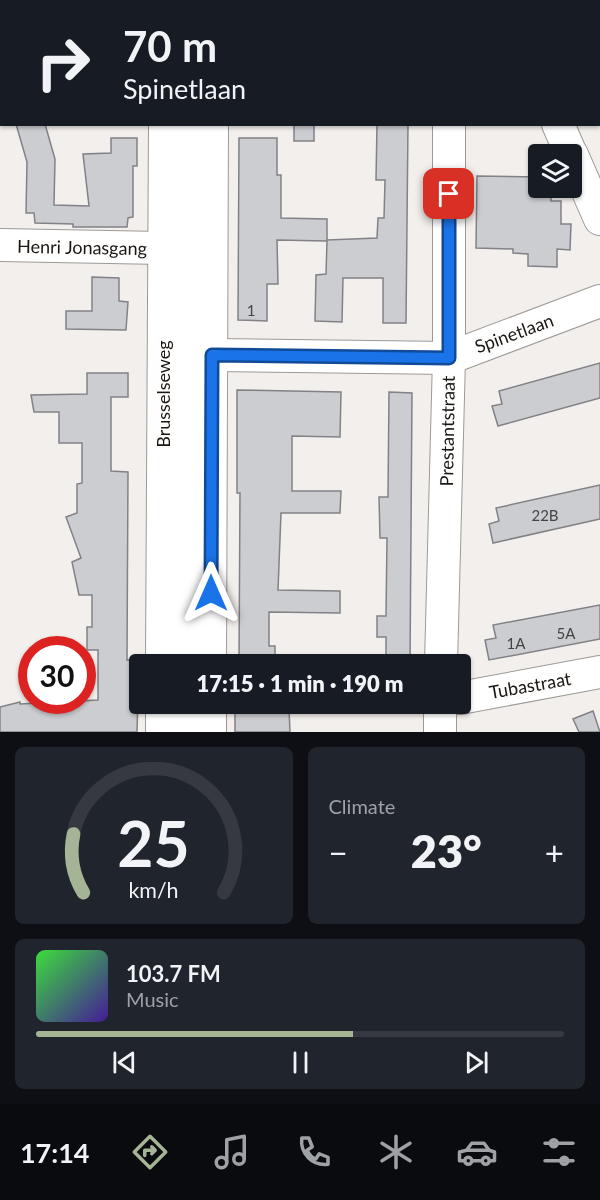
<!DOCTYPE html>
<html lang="en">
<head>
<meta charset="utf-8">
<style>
	:root { --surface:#171b24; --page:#20242c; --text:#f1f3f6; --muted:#9ea1a6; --line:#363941; --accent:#a4b494 }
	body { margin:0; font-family:Lato,sans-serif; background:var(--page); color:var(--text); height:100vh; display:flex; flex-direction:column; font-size:22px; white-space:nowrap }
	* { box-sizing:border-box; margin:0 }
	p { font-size:20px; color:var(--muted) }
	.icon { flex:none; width:33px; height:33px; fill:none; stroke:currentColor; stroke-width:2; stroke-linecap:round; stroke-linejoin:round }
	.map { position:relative; height:732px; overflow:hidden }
	.drawer { display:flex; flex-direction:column; gap:15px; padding:15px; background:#0d0f14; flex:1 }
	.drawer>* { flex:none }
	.hud { position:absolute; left:0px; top:0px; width:600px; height:126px; box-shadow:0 2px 4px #0004; background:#171b24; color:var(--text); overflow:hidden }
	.controls { position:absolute; left:528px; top:144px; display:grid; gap:12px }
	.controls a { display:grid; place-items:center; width:54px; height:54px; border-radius:6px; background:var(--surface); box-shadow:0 2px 4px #0004; font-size:30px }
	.speed { position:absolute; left:18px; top:636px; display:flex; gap:12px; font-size:30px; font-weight:700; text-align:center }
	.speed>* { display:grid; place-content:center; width:78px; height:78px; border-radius:50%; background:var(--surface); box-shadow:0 2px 4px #0004; line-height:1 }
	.speed .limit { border:9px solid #d22; background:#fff; color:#111 }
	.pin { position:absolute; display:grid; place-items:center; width:51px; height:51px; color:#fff; margin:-26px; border-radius:12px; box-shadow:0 3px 9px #0006 }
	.me { position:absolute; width:66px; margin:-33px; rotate:0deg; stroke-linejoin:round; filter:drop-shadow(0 0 4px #0008) }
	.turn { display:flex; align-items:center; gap:21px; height:126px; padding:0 24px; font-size:27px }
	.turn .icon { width:78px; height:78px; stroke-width:2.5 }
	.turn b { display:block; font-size:42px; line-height:51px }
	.big { font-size:45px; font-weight:800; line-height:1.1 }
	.drawer .tile { flex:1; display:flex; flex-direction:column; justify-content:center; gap:9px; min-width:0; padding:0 21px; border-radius:9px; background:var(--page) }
	.drawer .dial { align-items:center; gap:0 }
	.dial svg { height:156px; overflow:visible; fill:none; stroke:var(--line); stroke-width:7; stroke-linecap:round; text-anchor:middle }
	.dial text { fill:var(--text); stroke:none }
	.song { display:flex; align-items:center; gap:18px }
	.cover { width:72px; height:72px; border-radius:9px; background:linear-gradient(135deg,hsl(120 70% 55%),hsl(260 70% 35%)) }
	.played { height:6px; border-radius:3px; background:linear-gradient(90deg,var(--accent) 60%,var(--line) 60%) }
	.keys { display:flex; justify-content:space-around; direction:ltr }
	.heat { display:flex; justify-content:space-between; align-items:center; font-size:33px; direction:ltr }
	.drawer .tiles { flex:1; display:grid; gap:15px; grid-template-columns:1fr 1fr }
	.tile:last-child { grid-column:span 2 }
	.trip { position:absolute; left:129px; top:654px; width:342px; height:60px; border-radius:6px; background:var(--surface); box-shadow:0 2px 4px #0004; font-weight:800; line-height:60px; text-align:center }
	.menu { display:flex; height:96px; justify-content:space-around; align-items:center; background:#090b0e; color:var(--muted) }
	.menu .icon { width:42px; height:42px }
	.menu .selected { color:var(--accent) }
	.menu b { font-size:27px; color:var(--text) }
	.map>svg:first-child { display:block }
	.building { fill:#cccdd1; stroke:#818186; stroke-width:1.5 }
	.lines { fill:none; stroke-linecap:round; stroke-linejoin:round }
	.minor-casing { stroke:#9d9a96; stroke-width:34 }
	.minor { stroke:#fff; stroke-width:32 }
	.route-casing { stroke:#114b97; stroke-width:15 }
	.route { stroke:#1a73e8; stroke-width:10 }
	.labels { text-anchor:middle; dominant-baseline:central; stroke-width:4.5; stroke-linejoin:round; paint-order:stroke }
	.number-label { font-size:15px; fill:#454445 }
	.street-label { font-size:18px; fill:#181716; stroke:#fffdfb }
</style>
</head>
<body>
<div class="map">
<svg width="600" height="732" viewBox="0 0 600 732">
	<rect width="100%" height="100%" fill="#f3efec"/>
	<!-- building -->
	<g class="building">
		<path d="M16 124H45L55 159 54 205 89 206 83 154 111 153V138H137V166H133V217L128 218 127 227H73V224L35 223 34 213H26L27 162Z"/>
		<rect x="294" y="124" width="20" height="17"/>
		<path d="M377 124H408L406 323H383V278H343L342 322 315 321 316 275 326 274 327 241 277 240 278 284H267V321L238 320 239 138H277V175H281V218L327 219V240L377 238 378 218H384L385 180H376Z"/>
		<path d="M477 176 538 177V188H551V201H561V224H571L570 250 557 249V267L528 266V254L513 253V249L476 248Z"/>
		<path d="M92 277 119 278V301L128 302 126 330 66 329V311H92Z"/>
		<path d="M600 363V398L498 426 492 406 502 404 499 391Z"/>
		<path d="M87 373H128V397H111V471L128 472 127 660H139L137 732H0V707L20 702V704L98 700V650H87V627H92V595H79L72 562 81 558 66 517 77 513V484L82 483V443H59V412H34L31 395 87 394Z"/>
		<path d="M237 390 341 392 340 437 292 436V491H341L340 513H281L278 590 340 591V613L269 612V646H275V664H239L240 493H237Z"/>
		<path d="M389 392 412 393 410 664H386V637H377V616H386L387 538H380L379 497H388Z"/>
		<path d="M600 485V519L493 543 489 524 499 521 496 508Z"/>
		<path d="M600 605V639L489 660 485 640 496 638 493 625Z"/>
		<path d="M235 709H289L290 732H235Z"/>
		<path d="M593 711 600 732H579L573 719Z"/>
	</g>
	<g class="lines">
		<!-- minor casing -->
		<g class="minor-casing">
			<g id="minor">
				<path d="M484 0 488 2"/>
				<path d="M166 2V0"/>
				<path d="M189 2V0"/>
				<path d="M212 2V0"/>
				<path d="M454 2V0"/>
				<path d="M558 124 571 154"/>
				<path d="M572 155 600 219"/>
				<path d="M0 245 163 248"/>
				<path d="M212 355 449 358 600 301"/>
				<path d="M162 664 165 124"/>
				<path d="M186 664 189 124"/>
				<path d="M210 664 212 124"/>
				<path d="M441 664 449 358V124"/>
				<path d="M460 698 600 672"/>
				<path d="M440 704V732"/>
				<path d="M162 732V704"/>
				<path d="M186 732V704"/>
				<path d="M210 732V704"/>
			</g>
		</g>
		<!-- minor -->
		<use href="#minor" class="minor"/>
	</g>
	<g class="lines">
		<!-- route casing -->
		<g class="route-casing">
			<path id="route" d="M211 593 212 355 449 358V194"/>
		</g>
		<!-- route -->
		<use href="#route" class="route"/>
	</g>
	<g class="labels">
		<!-- number labels -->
		<g class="number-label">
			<text x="251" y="310">1</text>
			<text x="545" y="515">22B</text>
			<text x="566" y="633">5A</text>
			<text x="516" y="643">1A</text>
		</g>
		<!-- street labels -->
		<g class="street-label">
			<text transform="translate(82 247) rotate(1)">Henri Jonasgang</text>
			<text transform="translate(514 333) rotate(-20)">Spinetlaan</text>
			<text transform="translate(163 394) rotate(-90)">Brusselseweg</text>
			<text transform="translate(447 431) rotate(-89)">Prestantstraat</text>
			<text transform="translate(530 685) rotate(-10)">Tubastraat</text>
		</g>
	</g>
</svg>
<div class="controls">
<a><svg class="icon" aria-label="layers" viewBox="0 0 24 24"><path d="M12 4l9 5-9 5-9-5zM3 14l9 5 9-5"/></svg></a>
</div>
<div class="speed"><div class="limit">30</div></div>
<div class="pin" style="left:449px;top:194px;background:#d93025"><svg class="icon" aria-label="arrive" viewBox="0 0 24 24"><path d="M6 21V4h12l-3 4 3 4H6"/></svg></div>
<svg class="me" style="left:211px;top:593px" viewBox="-20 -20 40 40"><path d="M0-17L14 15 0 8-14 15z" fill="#1a73e8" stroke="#fff" stroke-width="4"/></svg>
<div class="trip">17:15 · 1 min · 190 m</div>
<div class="hud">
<div class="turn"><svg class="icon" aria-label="right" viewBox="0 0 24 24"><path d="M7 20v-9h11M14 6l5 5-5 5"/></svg><div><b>70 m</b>Spinetlaan</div></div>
</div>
</div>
<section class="drawer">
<div class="tiles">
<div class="tile dial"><svg viewBox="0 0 100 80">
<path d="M14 69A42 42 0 1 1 86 69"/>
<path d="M14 69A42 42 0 0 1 9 39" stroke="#a4b494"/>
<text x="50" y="56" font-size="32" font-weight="700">25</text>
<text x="50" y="72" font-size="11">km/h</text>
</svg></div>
<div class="tile"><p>Climate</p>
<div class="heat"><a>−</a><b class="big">23°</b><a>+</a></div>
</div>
<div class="tile">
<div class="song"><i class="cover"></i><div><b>103.7 FM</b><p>Music</p></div></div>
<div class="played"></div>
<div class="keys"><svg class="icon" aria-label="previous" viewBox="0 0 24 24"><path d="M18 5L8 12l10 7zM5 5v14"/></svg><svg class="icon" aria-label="pause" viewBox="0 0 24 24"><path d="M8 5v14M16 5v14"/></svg><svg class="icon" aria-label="next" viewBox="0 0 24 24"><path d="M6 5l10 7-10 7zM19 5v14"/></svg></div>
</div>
</div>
</section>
<nav class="menu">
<b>17:14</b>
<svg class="icon selected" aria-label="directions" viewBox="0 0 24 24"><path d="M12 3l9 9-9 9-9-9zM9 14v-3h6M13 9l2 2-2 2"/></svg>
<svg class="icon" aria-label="music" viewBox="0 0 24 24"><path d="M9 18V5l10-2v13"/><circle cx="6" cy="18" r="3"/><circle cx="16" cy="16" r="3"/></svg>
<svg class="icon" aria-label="phone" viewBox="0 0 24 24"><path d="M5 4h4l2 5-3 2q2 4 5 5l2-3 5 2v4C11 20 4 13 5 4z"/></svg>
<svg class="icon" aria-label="climate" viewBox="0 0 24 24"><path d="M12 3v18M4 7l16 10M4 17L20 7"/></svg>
<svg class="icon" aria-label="car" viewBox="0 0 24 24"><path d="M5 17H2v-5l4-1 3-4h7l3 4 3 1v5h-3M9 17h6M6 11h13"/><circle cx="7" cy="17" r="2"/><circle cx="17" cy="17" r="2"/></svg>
<svg class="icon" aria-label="filters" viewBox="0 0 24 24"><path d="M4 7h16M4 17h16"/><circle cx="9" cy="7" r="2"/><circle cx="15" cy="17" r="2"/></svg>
</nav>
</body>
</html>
